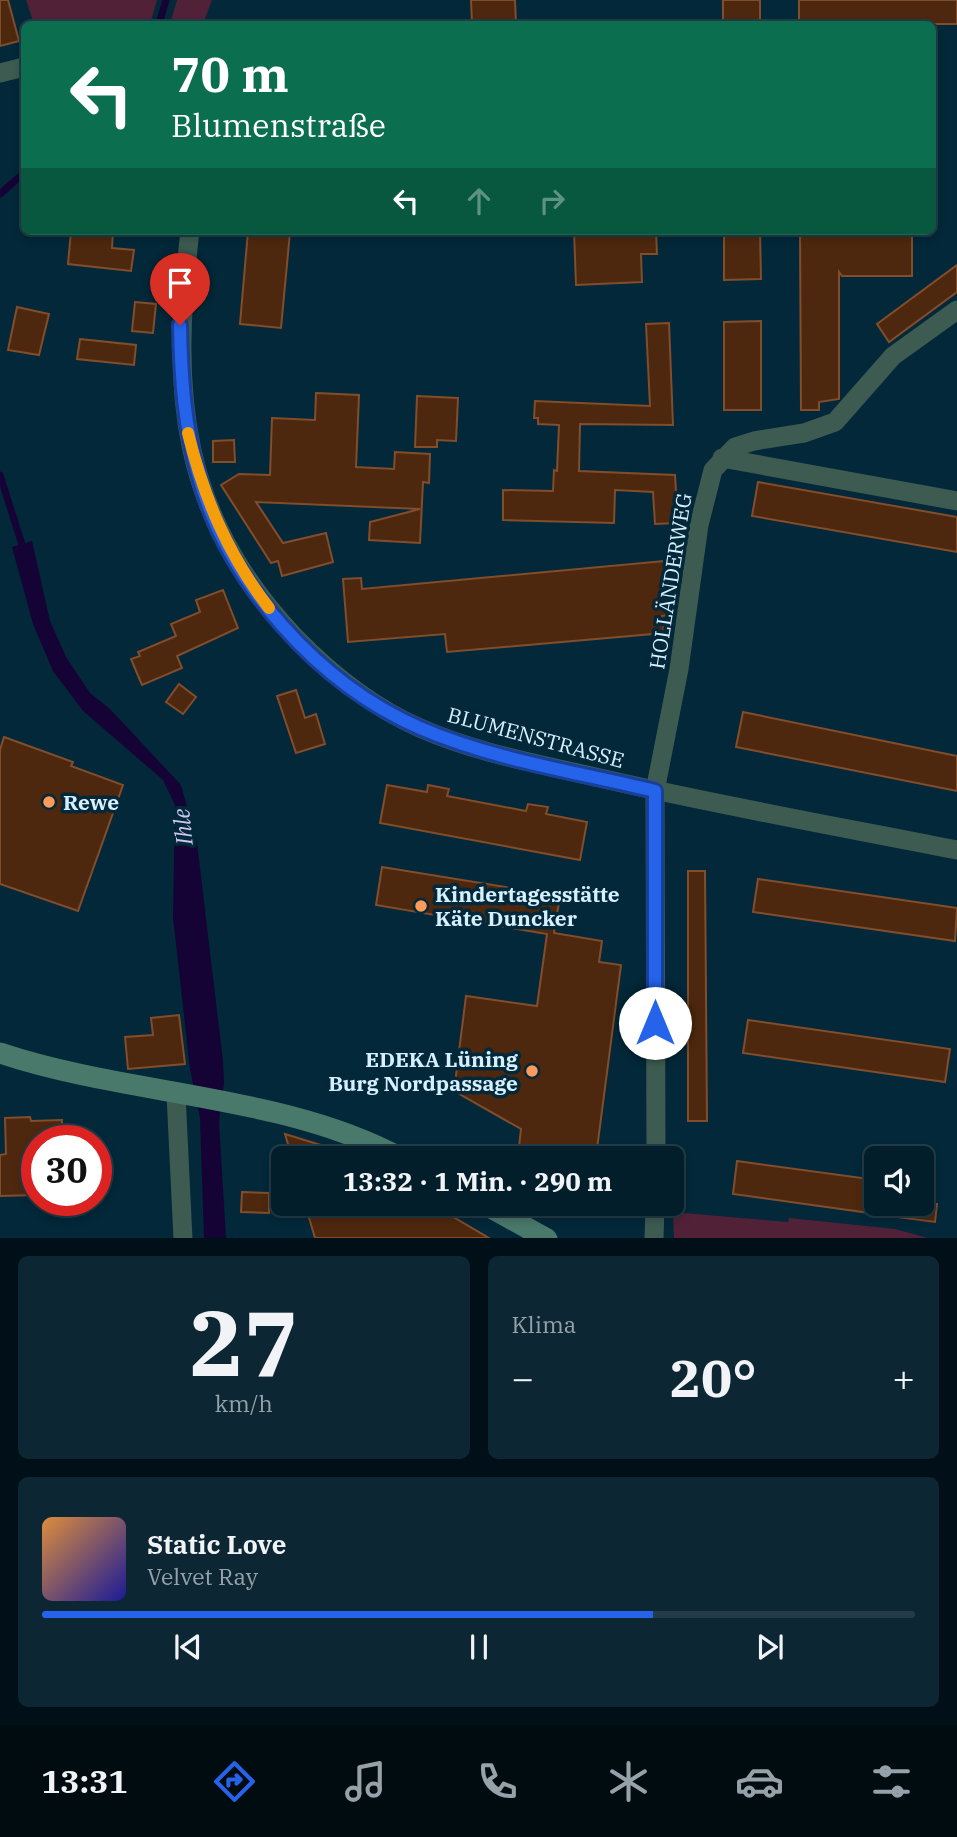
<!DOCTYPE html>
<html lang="de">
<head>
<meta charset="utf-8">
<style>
	:root { --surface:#021e2b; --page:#0c2733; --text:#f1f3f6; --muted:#96a2a9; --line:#233c47; --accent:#2563eb }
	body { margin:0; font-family:"IBM Plex Serif",serif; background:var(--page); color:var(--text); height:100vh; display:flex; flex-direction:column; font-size:26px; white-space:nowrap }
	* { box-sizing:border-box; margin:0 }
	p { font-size:23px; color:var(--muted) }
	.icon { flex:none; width:38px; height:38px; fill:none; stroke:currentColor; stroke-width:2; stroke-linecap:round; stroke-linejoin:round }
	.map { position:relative; height:1238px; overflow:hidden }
	.details { display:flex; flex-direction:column; gap:18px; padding:18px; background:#011018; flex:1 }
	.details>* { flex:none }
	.banner { position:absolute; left:21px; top:21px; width:915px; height:214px; border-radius:10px; box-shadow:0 4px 10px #0003,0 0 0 2px var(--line); background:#0b6e4f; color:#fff; overflow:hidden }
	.fabs { position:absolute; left:864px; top:1146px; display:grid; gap:14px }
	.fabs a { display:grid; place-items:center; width:70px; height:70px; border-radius:10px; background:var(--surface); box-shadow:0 4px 10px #0003,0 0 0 2px var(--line); font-size:35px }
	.speed { position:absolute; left:21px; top:1125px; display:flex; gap:14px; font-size:35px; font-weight:700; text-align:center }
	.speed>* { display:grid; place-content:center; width:91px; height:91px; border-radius:50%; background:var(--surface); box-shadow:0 4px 10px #0003,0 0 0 2px var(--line); line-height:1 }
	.speed .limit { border:10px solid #d22; background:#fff; color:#111 }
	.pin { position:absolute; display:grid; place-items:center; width:60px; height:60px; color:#fff; margin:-72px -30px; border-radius:50% 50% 50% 0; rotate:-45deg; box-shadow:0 0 7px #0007 }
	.pin .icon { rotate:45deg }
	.me { position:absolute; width:77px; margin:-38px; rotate:0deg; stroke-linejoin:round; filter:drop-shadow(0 0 5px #0008) }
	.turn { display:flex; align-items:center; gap:24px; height:147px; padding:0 35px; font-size:32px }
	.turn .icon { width:91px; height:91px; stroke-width:2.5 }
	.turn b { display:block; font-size:49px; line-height:60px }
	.lanes { display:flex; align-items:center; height:66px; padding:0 35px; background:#0003; justify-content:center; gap:35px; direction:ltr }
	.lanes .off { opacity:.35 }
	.big { font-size:52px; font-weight:700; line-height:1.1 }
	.details .card { flex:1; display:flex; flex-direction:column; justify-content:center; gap:10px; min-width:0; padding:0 24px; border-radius:10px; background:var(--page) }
	.details .dial { align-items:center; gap:0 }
	.dial b { font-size:91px; line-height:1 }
	.song { display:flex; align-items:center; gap:21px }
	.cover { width:84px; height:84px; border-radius:10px; background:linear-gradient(135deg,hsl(30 70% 55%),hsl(240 70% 35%)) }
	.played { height:7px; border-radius:4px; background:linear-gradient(90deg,var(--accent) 70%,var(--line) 70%) }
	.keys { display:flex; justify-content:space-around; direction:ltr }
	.heat { display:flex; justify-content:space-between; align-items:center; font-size:38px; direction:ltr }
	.details .tiles { flex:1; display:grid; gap:18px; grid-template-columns:1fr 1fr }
	.card:last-child { grid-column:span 2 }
	.trip { position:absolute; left:271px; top:1146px; width:413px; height:70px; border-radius:10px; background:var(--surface); box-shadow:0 4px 10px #0003,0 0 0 2px var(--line); font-weight:700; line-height:70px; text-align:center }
	.dock { display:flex; height:112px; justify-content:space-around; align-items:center; background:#010c11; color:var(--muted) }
	.dock .icon { width:49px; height:49px }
	.dock .active { color:var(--accent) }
	.dock b { font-size:32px; color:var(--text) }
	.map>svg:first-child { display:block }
	.green { fill:#512138 }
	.water { fill:#150335 }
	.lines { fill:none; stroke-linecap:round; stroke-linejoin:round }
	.stream { stroke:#150335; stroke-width:7 }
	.building { fill:#4e280e; stroke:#824d2b; stroke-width:2 }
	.street { stroke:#3d5b51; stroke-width:19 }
	.secondary { stroke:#49796a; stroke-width:21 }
	.route-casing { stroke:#184099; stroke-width:18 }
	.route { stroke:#2563eb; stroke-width:12 }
	.slow { stroke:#f59e0b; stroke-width:12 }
	.poi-dot { fill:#ff9b5a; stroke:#022839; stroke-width:2.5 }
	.labels { text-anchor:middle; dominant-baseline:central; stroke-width:7; stroke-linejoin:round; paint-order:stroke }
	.street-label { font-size:21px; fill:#d6f0ff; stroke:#022839 }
	.poi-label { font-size:21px; font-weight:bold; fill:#d6f0ff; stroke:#022839; text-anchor:start }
	.water-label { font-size:23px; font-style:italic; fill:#cdc7f0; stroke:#022839 }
</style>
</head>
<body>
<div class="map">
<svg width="957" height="1239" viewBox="0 0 957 1239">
	<rect width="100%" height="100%" fill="#022839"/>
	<!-- green -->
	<g class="green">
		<path d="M26 0H157L150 24H34Z"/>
		<path d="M177 0H212L203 24H170Z"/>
		<path d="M673 1212 788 1222 789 1218 895 1229 928 1238H674Z"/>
	</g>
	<!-- water -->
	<path class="water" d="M32 541 50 621 66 657 90 693 111 710 181 785 197 843 223 1061 224 1083 219 1122 226 1238H204L200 1118 190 1069 173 917 175 805 163 780 83 711 53 671 33 624 12 547Z"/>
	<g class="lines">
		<!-- stream -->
		<g class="stream">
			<path d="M159 24 166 0"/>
			<path d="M0 194 24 173"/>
			<path d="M0 475 24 551"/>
		</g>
	</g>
	<!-- building -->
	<g class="building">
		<path d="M0 0H8L19 41 0 46Z"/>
		<path d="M471 0H515L516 24H472Z"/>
		<rect x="723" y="0" width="37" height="24"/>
		<rect x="799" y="0" width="158" height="24"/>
		<path d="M71 231H113L112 248 134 250 131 271 68 264Z"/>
		<path d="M248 231 290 232 281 328 240 324Z"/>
		<path d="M574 231H656L657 254H641L642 282 576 285Z"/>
		<path d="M724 231H760L761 279 724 280Z"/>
		<path d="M800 231H912V276H842L839 272V399L819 402V410H801Z"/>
		<path d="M957 265V292L889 342 877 324Z"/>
		<path d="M135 302 156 304 153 333 132 331Z"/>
		<path d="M17 307 49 314 39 355 8 350Z"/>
		<path d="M761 321V410H724V322Z"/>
		<path d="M669 323 673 425 580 424 579 471 675 475 678 523 655 524 653 492 615 490 614 523 503 520V490L553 491 554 470 557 471 559 425 538 424V418H534L535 401 650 406 646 324Z"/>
		<path d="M80 339 136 345 134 365 77 359Z"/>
		<path d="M316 393 359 395 356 467 394 469 395 452 430 454 429 483 423 482 420 543 369 540 370 522 420 509 256 502 283 543 326 533 333 562 282 576 278 561 271 563 221 485 239 474 270 475 272 418 315 420Z"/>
		<path d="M417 396 458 398 456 441 437 440V447H415Z"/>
		<path d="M234 440 235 462H213V441Z"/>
		<path d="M758 482 957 517V552L752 516Z"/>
		<path d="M664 561 669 615 662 616 664 633 447 652 445 634 348 642 343 579 361 578 362 589Z"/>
		<path d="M223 590 238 628 177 656 182 668 142 685 131 659 140 656 138 652 176 636 171 624 200 612 196 600Z"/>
		<path d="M179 684 196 697 183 714 166 702Z"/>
		<path d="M296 690 305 718 316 714 325 744 296 753 277 696Z"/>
		<path d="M743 712 957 756V791L736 747Z"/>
		<path d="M4 737 73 762 71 766 123 785 78 911 0 884V750Z"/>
		<path d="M387 785 427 792 428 785 449 789 447 796 526 811 528 804 548 807 546 814 587 822 580 860 380 823Z"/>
		<path d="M382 867 560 896 554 933 602 941 599 962 621 965 596 1157 519 1147 521 1129 454 1091 466 996 537 1006 547 934 376 905Z"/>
		<path d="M688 871H705L707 1121H688Z"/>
		<path d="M758 879 957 908 955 941 753 912Z"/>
		<path d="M179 1015 185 1064 128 1069 125 1037 153 1035 151 1018Z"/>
		<path d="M748 1020 950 1049 945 1082 743 1053Z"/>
		<path d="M30 1117 31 1121 62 1120V1141H37V1195L0 1196V1155L6 1154 5 1118Z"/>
		<path d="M285 1134 350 1154V1158H292Z"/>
		<path d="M737 1161 877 1180V1214L733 1194Z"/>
		<path d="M242 1192 269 1193V1213L241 1212Z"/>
		<path d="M305 1204H431L489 1238H315Z"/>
		<path d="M882 1204H937L935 1222 881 1215Z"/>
	</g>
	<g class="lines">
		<!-- street -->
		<g class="street">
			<path d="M0 73 24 67"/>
			<path d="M190 231C171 392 178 513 295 637 331 674 372 707 420 728 474 752 534 763 591 776 712 804 835 826 957 850"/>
			<path d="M722 458 957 501"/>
			<path d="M176 1094 183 1239"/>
			<path d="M656 1158 655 791 679 669 699 525 713 470 735 447 754 441 804 433 835 422 893 356 957 310"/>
			<path d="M654 1239 655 1204"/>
		</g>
		<!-- secondary -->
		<g class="secondary">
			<path d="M0 1053C128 1096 283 1094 401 1158"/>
			<path d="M484 1204 547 1239"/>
		</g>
	</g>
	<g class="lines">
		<!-- route casing -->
		<g class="route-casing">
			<path id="route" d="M180 325C181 376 184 427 199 477 228 583 319 684 420 728 494 760 577 772 655 791V1023"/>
		</g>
		<!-- route -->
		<use href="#route" class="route"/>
		<!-- slow -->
		<path class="slow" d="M188 433C204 498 228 555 269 608"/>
	</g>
	<!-- markers -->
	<g class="poi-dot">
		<circle cx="49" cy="802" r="7"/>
		<circle cx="421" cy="906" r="7"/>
		<circle cx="532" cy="1071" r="7"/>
	</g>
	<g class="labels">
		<!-- street labels -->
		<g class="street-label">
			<text transform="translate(670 581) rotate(-81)">HOLLÄNDERWEG</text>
			<text transform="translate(536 737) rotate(15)">BLUMENSTRASSE</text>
		</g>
		<!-- poi labels -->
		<g class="poi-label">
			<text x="63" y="802">Rewe</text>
			<text x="435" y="894">Kindertagesstätte<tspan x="435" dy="24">Käte Duncker</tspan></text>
			<text x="518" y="1059" text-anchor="end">EDEKA Lüning<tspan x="518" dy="24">Burg Nordpassage</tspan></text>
		</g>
		<!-- water labels -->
		<g class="water-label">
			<text transform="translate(182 827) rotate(-96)">Ihle</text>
		</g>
	</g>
</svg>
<div class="fabs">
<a><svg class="icon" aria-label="sound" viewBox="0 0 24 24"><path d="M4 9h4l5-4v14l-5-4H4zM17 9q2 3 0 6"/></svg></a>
</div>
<div class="speed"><div class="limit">30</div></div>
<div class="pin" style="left:180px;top:325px;background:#d93025"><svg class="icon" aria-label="arrive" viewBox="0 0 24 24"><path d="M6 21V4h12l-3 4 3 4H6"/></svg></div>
<svg class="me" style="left:655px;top:1023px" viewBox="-20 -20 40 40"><circle r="19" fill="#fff"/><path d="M0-13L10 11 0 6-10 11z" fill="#2563eb"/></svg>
<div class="trip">13:32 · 1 Min. · 290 m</div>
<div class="banner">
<div class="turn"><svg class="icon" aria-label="left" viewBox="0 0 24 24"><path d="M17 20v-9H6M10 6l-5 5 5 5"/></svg><div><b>70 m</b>Blumenstraße</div></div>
<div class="lanes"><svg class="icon" aria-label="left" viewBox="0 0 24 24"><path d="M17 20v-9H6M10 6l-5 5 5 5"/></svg><svg class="icon off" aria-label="ahead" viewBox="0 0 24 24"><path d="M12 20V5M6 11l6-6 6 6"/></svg><svg class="icon off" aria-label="right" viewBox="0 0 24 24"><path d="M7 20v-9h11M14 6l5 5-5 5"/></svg></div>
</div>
</div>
<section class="details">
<div class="tiles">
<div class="card dial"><b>27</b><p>km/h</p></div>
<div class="card"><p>Klima</p>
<div class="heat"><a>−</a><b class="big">20°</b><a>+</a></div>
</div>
<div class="card">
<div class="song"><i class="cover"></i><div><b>Static Love</b><p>Velvet Ray</p></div></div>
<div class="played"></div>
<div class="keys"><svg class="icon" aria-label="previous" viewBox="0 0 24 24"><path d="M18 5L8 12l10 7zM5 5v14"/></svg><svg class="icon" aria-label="pause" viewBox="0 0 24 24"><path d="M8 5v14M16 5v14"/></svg><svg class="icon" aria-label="next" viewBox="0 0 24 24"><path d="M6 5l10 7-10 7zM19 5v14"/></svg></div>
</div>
</div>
</section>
<nav class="dock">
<b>13:31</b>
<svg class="icon active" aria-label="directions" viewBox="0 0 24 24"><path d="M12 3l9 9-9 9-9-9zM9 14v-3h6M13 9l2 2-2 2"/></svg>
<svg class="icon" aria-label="music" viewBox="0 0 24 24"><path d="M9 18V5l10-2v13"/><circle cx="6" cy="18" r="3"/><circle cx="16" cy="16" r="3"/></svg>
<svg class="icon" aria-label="phone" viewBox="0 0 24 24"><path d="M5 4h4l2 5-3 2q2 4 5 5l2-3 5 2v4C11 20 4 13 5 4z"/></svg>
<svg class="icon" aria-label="climate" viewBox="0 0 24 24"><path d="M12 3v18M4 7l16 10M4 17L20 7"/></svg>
<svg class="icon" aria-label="car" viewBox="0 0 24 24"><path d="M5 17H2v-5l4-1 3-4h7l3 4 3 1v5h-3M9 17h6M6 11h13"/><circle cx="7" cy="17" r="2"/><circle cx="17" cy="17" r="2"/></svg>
<svg class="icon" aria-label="filters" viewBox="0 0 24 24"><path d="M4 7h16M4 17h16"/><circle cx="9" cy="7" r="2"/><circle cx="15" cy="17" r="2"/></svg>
</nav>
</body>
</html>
